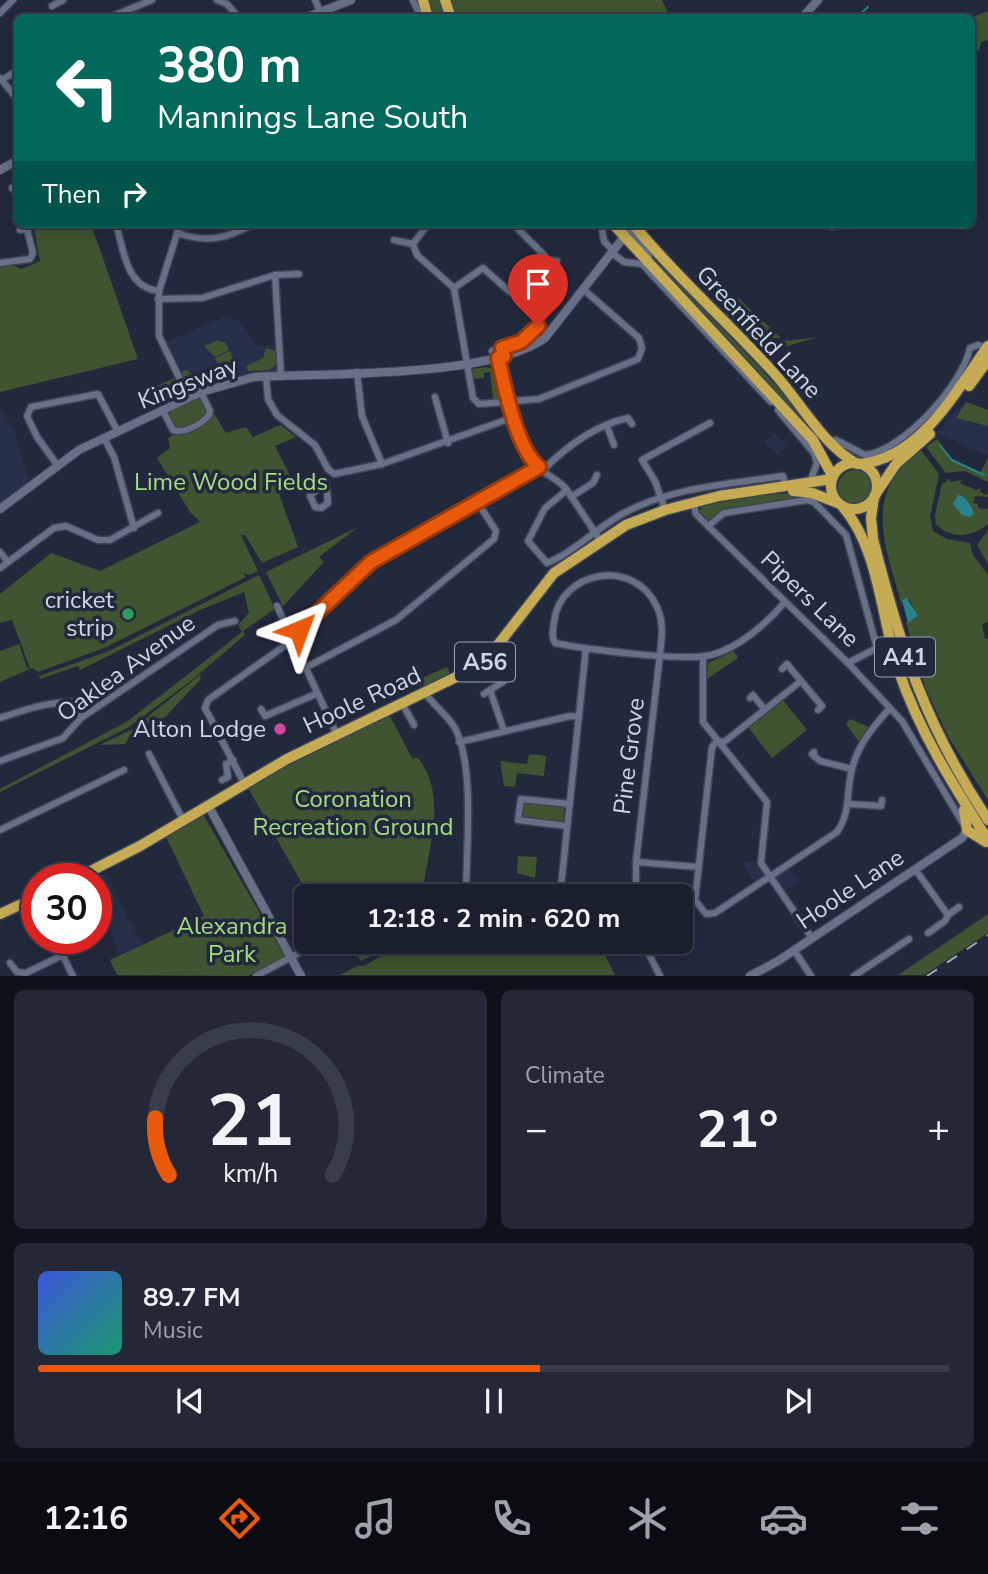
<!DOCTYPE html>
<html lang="en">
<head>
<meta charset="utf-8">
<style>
	:root { --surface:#1a1f2e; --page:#232736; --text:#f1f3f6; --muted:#9fa2aa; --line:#383d4a; --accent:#ea580c }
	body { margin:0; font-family:"Nunito Sans",sans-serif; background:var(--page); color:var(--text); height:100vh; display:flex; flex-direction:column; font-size:26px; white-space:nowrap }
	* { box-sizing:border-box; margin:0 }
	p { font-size:23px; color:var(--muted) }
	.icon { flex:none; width:38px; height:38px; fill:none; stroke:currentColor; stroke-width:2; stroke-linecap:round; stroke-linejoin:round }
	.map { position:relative; height:976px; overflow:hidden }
	.drawer { display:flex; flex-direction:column; gap:14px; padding:14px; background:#0e1119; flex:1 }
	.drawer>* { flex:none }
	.hud { position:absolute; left:14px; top:14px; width:961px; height:214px; border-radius:10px; box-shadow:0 4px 18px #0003,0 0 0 2px var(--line); background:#00695c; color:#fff; overflow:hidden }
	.speed { position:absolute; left:21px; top:863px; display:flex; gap:14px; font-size:35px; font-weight:700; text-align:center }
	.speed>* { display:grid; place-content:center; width:91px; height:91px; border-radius:50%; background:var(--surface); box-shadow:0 4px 18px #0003,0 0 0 2px var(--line); line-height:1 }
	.speed .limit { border:10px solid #d22; background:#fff; color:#111 }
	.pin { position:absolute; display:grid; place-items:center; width:60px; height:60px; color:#fff; margin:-72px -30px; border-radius:50% 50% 50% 0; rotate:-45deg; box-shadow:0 0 7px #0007 }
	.pin .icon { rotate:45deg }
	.me { position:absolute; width:77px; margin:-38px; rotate:44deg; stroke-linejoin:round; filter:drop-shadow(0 0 5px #0008) }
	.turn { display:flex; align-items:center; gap:24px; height:147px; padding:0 28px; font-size:32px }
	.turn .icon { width:91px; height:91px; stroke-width:2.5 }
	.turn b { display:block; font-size:49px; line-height:60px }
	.then { display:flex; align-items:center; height:66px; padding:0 28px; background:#0003; gap:14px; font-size:26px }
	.big { font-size:52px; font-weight:700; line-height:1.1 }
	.drawer .card { flex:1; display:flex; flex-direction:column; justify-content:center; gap:10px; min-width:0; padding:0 24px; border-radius:10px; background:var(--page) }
	.drawer .dial { align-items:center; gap:0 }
	.dial svg { height:182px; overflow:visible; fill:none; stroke:var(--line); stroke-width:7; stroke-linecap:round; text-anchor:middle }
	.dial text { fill:var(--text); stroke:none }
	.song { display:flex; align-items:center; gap:21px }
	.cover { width:84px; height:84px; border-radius:10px; background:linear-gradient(135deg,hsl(230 70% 55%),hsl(160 70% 35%)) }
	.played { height:7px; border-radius:4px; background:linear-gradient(90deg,var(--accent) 55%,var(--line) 55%) }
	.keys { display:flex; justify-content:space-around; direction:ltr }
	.heat { display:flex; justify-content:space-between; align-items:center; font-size:38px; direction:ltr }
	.drawer .tiles { flex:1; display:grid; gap:14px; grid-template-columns:1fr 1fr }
	.card:last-child { grid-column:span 2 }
	.trip { position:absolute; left:294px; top:884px; width:399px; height:70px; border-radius:10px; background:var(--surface); box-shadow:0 4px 18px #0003,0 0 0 2px var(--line); font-weight:700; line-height:70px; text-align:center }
	.menu { display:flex; height:112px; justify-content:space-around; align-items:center; background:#0a0c12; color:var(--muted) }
	.menu .icon { width:49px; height:49px }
	.menu .active { color:var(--accent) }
	.menu b { font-size:32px; color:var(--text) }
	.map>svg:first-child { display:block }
	.built { fill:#27304a }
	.green { fill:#3f5430 }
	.water { fill:#2a838b }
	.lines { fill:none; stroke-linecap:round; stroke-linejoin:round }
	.stream { stroke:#2a838b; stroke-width:2 }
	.minor-casing { stroke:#3f4555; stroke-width:9 }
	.tertiary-casing { stroke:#3f4555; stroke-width:10 }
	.trunk-casing { stroke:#3f4555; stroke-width:13 }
	.minor { stroke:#687088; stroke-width:6 }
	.tertiary { stroke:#687088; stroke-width:8 }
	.trunk { stroke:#c5ab54; stroke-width:10 }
	.rail { stroke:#a0a6b5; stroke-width:2; stroke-dasharray:12 12; stroke-linecap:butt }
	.route-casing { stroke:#983908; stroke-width:18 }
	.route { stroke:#ea580c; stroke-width:12 }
	.leisure-dot { fill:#2e9e5b; stroke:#23293d; stroke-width:2.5 }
	.hotel-dot { fill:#d1479c; stroke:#23293d; stroke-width:2.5 }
	.labels { text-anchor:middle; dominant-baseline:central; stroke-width:7; stroke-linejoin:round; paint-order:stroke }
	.shield { fill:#23293d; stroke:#9ca1b0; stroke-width:2 }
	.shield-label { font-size:23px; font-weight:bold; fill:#d0d5e2 }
	.street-label { font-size:24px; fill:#d0d5e2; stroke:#23293d }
	.park-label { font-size:24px; fill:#a5dc80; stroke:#23293d }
	.poi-label { font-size:24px; fill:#d0d5e2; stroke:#23293d; text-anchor:end }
</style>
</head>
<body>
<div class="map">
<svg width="988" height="976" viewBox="0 0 988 976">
	<rect width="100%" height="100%" fill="#23293d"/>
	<!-- built -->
	<g class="built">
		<path d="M226 316 242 323 255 345 279 346 281 375 254 377 189 398 163 344Z"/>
		<path d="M960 406 988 419V456L937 433Z"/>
		<path d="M0 407 14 430 29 482 0 507Z"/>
		<path d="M775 433 787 446 776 455 764 442Z"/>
		<path d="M742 861 761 863 771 877 787 866 799 881 782 893 771 878 756 886Z"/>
		<path d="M106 873 142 945 121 955 96 905V878H93Z"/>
	</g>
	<!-- green -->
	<g class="green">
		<path d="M427 0H439L446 17H430Z"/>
		<path d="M450 0H662L670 17H456Z"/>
		<path d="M988 11V40L981 42 979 51 971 44 970 18Z"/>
		<path d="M33 224H91L138 359 0 392V267L12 265 22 269 40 261Z"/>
		<path d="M644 244C698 307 759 362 811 426L808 430 660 268Z"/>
		<path d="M738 298 781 338H760L752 345 723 316 736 307Z"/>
		<path d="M818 337 760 354 754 348C763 341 803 340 818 337Z"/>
		<path d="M218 340 226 343 229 350 215 357 204 346Z"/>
		<path d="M266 348 275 351 276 365 269 370 248 371 246 366 263 358Z"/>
		<path d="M230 351 238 373 198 387 187 385 181 372 187 370 195 378 218 374 220 370 215 358Z"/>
		<path d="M487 367 497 371 504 400H493L490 372 484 373V378L474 379 473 384 472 369Z"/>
		<path d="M174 378 179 389 178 398 158 405 151 389Z"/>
		<path d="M201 392 226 433 246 427 253 437 280 425 296 437 275 446 295 486 279 494 298 547 262 563 245 535H241L258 571 250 575 243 573 246 577 104 648 38 672 32 668 0 682V651L19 644 27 668H30L12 620 0 623V594L51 553 100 571 200 522 190 512 157 458 170 448 168 438 177 432 163 411Z"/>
		<path d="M966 402 988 410V426L956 418Z"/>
		<path d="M937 439 952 460 980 473 988 458V482L965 471 946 473 926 447Z"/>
		<path d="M921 450 939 474 930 517 933 531 947 539 970 543 973 555 988 575V621L982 625 985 639 988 638V800L948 736 926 689 906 622 917 618 910 600H902V606C886 546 860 495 921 450Z"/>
		<circle cx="855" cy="487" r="17"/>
		<path d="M950 479V482L962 480 960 483 976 490 981 488 980 491 985 495 988 493V497L975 496 973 503 978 504V508L988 509V524C973 537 951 540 936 524L935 515 942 484Z"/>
		<path d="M757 493 797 494 804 497 722 510 709 520 699 512 703 505Z"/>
		<path d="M358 527 319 557 324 562 283 606 266 572Z"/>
		<path d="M988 530V564L977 545Z"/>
		<path d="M259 575 275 609 243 631 245 635 192 680 129 727 0 792V789L128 721 242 632 238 625 249 613 244 592 200 610 80 670 78 666 40 679 39 676 109 651Z"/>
		<path d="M734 651 738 658 707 679 708 663Z"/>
		<path d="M447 667 451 676 424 688 422 678Z"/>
		<path d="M200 675 201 679 165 717 132 732 125 744 99 745 131 730Z"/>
		<path d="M782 699 807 730 772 758 748 727Z"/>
		<path d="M389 714 412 758H418C449 797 427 851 422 896H331L329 892 309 896 247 786 287 759Z"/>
		<path d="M850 719 869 727 859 742 846 724Z"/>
		<path d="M529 754 546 756 544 776 517 773 515 787 504 786 500 761 527 764Z"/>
		<path d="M528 802 564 807 563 821 523 817V804Z"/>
		<path d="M203 814 285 957 248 976 117 975 110 960 204 916 166 837Z"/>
		<path d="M518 856 537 857 535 878 517 873Z"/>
		<path d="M988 914V933L924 975H898Z"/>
		<path d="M348 942H399L361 961Z"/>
		<path d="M598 942 615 975H340L357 966H364L393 949 427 943Z"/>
	</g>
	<!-- water -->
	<g class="water">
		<path d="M958 495C966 496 972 507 974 514L970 517 962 515 953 504Z"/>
		<path d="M907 598 918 616 908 623 902 600Z"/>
	</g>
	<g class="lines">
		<!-- stream -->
		<g class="stream">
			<path d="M856 18 868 7"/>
			<path d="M832 230 836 224"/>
			<path d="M940 445 952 460 984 475"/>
		</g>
		<!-- minor casing -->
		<g class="minor-casing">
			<g id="minor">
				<path d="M217 0 227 4 239 18"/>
				<path d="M315 0 320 11"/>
				<path d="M413 0 421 18"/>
				<path d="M52 6 63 0"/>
				<path d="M0 13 13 0"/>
				<path d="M108 18 152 0"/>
				<path d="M0 78 18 100"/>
				<path d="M2 80 18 70"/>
				<path d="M12 188 18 193"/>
				<path d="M116 224C124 251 126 288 159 291"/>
				<path d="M180 224 159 291V336L189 398"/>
				<path d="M513 224 549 260 557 261"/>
				<path d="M601 224 604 241 613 251"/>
				<path d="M177 233C206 243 227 239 253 224"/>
				<path d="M394 240 413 244 417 255 454 288 473 398 479 404 539 399 638 359 642 348 639 338 583 289"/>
				<path d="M413 244 428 224"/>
				<path d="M612 253 624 262 642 264 771 402"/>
				<path d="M0 263 30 259 33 253 27 229 20 230"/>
				<path d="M275 275 281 375"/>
				<path d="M454 288 483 268 510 292"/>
				<path d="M158 299 202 298 275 275 299 274"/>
				<path d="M492 351 502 348"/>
				<path d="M504 356 502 348 521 342 541 322"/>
				<path d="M498 358C505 388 514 438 533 462 542 474 558 478 567 490"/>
				<path d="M357 372 362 416 382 464"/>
				<path d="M266 376 268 399 277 415 315 445 328 469 334 474 382 464 514 417"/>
				<path d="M435 397 448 443"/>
				<path d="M778 410 814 453 817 463 810 482"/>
				<path d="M163 411 173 430C184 434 202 424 209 415L210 411 201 392"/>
				<path d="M607 426 614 445"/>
				<path d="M104 438 114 457 134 528"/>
				<path d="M829 442 836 440 865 455C903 451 963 384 970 348L978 345 986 348"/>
				<path d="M58 466 37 437 27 416 31 407 98 394 118 432"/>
				<path d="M543 470C567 446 595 425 628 418L632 424"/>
				<path d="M326 483 328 503 321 508 315 507 310 495Z"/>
				<path d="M571 497 593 483 597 475"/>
				<path d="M693 503 696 514 708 526 848 663 902 721 964 825"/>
				<path d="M665 510 655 481 642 460 710 423"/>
				<path d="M708 526 724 513 807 500 814 502 846 535 877 648 848 663"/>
				<path d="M600 540 567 490 545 508 528 541 547 563C572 554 599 526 624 513 672 487 730 484 783 476L786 487"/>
				<path d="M0 552 8 562"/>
				<path d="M0 568 54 528 66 526 98 540H110L158 513"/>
				<path d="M277 606 337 735"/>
				<path d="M703 657V722L767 802 761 863 812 938"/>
				<path d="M305 668 396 620 494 539 496 531 478 503"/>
				<path d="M782 669 787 664 801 681"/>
				<path d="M490 690 503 682"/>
				<path d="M425 693C434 706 449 716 456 730 475 770 466 851 466 896"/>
				<path d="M484 694 490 690 504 731"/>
				<path d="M750 698 753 695 765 710"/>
				<path d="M402 703 414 725"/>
				<path d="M261 709 265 716 316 694"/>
				<path d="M818 710 822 706 801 681 724 742 717 741 712 747 695 900 706 914 715 913 837 832C851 812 846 792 852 769 858 744 874 726 890 708"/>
				<path d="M0 718C24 710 47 702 73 702L81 718"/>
				<path d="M459 742 570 716 579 717"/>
				<path d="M814 752 812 754 820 761 852 769"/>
				<path d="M149 754 183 820"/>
				<path d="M0 761 63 738 81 718 218 625 235 621"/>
				<path d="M222 780 228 777 226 764 233 760"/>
				<path d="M244 783 205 708 208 700 290 642 324 604 371 562 539 467"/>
				<path d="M849 804 881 806 882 800"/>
				<path d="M567 826 518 820 521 799 570 804"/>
				<path d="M0 830 124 770"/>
				<path d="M636 862 699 867"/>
				<path d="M915 869 948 915 945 921 928 933"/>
				<path d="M560 896 586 648"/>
				<path d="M636 896V862L660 654C662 638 664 622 657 607 635 557 560 570 554 622 553 630 551 637 555 643 584 649 686 662 711 655 739 648 767 623 785 602"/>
				<path d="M948 915 959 907"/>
				<path d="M54 938 73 976"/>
				<path d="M643 942 660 976"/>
				<path d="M794 950 811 976"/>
				<path d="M10 963 17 972 26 973 63 955"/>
				<path d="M256 976 319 942"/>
				<path d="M854 976 909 939"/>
			</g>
		</g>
		<!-- tertiary casing -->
		<g class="tertiary-casing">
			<g id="tertiary">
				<path d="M305 18 351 0"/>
				<path d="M802 18 818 0"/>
				<path d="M0 170 18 160"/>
				<path d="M625 224 648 256"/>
				<path d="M0 509 79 450 201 392 254 377C325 373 490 378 545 338L634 224"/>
				<path d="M208 805 301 976"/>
				<path d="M750 976 778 961 962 838 967 830"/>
			</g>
		</g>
		<!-- trunk casing -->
		<g class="trunk-casing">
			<g id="trunk">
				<path d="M423 0 428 18"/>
				<path d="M445 0 451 18"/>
				<path d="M613 224 813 440 833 477"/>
				<path d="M633 224C676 277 728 322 774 373 801 403 821 443 857 464"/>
				<path d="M969 386 988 360"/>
				<circle cx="854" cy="486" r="23"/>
				<path d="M860 464C921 458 956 391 988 346"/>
				<path d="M793 491 812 493 838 503"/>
				<path d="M875 495 896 464 930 434"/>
				<path d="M874 497 871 518 873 539C901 649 924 723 988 820"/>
				<path d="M843 507C879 549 881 617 898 669 919 731 953 785 988 840"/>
				<path d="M964 810 967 830 986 842"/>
				<path d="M77 878 140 846 287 759 483 664 554 573 626 525 665 510 719 496 832 479"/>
				<path d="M0 914 37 897"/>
			</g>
		</g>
		<!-- minor -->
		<use href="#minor" class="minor"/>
		<!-- tertiary -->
		<use href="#tertiary" class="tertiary"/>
		<!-- trunk -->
		<use href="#trunk" class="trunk"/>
		<!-- rail -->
		<path class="rail" d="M927 976 988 935"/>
	</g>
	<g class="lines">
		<!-- route casing -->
		<g class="route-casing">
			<path id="route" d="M299 630 371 562 539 467C516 448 505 387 498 358L504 356 502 348 521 342 538 326"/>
		</g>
		<!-- route -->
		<use href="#route" class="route"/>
	</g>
	<!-- markers -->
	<circle class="leisure-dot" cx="128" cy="614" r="7"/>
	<circle class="hotel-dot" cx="280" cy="729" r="7"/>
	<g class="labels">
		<!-- shield labels -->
		<g class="shield">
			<rect x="875" y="637.5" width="60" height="39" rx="5"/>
			<rect x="455" y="642.5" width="60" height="39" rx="5"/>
		</g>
		<g class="shield-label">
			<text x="905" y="657">A41</text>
			<text x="485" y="662">A56</text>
		</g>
		<!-- street labels -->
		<g class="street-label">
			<text transform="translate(759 332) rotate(47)">Greenfield Lane</text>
			<text transform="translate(188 383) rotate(-21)">Kingsway</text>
			<text transform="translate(810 599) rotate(44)">Pipers Lane</text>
			<text transform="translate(126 668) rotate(-36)">Oaklea Avenue</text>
			<text transform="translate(362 700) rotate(-25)">Hoole Road</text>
			<text transform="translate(629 756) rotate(-83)">Pine Grove</text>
			<text transform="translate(850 889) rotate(-34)">Hoole Lane</text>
		</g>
		<!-- park labels -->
		<g class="park-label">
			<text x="231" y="482">Lime Wood Fields</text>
			<text x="353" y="799">Coronation<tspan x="353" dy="28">Recreation Ground</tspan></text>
			<text x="232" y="926">Alexandra<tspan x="232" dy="28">Park</tspan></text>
		</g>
		<!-- poi labels -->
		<g class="poi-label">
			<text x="114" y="600">cricket<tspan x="114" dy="28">strip</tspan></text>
			<text x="266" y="729">Alton Lodge</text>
		</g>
	</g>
</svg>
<div class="speed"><div class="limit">30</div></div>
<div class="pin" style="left:538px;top:326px;background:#d93025"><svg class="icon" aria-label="arrive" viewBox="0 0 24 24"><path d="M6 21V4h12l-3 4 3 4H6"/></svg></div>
<svg class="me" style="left:299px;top:630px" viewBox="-20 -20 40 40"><path d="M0-17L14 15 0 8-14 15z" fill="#ea580c" stroke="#fff" stroke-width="4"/></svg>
<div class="trip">12:18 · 2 min · 620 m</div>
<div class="hud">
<div class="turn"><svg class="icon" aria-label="left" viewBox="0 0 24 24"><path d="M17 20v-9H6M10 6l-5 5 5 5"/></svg><div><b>380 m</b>Mannings Lane South</div></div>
<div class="then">Then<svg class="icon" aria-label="right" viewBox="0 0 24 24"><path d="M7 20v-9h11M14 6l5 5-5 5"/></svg></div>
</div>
</div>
<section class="drawer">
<div class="tiles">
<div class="card dial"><svg viewBox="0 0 100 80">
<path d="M14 69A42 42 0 1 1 86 69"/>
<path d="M14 69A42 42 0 0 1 8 44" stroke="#ea580c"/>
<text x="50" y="56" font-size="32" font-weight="700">21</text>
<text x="50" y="72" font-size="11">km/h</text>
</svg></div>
<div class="card"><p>Climate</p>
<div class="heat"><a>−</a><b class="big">21°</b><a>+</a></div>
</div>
<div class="card">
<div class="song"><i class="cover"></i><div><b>89.7 FM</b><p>Music</p></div></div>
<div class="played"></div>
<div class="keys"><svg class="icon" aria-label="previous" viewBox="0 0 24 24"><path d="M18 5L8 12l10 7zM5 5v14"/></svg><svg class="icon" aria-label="pause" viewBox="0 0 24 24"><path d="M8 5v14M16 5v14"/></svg><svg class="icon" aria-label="next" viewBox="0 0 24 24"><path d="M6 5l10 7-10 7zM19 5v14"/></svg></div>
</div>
</div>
</section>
<nav class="menu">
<b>12:16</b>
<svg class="icon active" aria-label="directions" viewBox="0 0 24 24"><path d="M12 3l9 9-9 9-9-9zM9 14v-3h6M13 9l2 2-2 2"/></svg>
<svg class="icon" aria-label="music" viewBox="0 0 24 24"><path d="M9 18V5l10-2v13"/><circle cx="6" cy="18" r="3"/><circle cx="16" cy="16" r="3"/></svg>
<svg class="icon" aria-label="phone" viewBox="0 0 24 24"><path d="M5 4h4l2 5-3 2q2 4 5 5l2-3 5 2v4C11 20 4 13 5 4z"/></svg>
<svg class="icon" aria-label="climate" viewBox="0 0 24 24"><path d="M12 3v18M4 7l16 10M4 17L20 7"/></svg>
<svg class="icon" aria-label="car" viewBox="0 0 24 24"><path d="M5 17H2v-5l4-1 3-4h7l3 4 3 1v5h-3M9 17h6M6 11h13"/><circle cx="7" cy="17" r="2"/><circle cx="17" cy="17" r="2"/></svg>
<svg class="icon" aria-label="filters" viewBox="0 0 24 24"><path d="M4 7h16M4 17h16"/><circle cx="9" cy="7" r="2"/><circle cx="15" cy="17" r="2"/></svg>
</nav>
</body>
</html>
